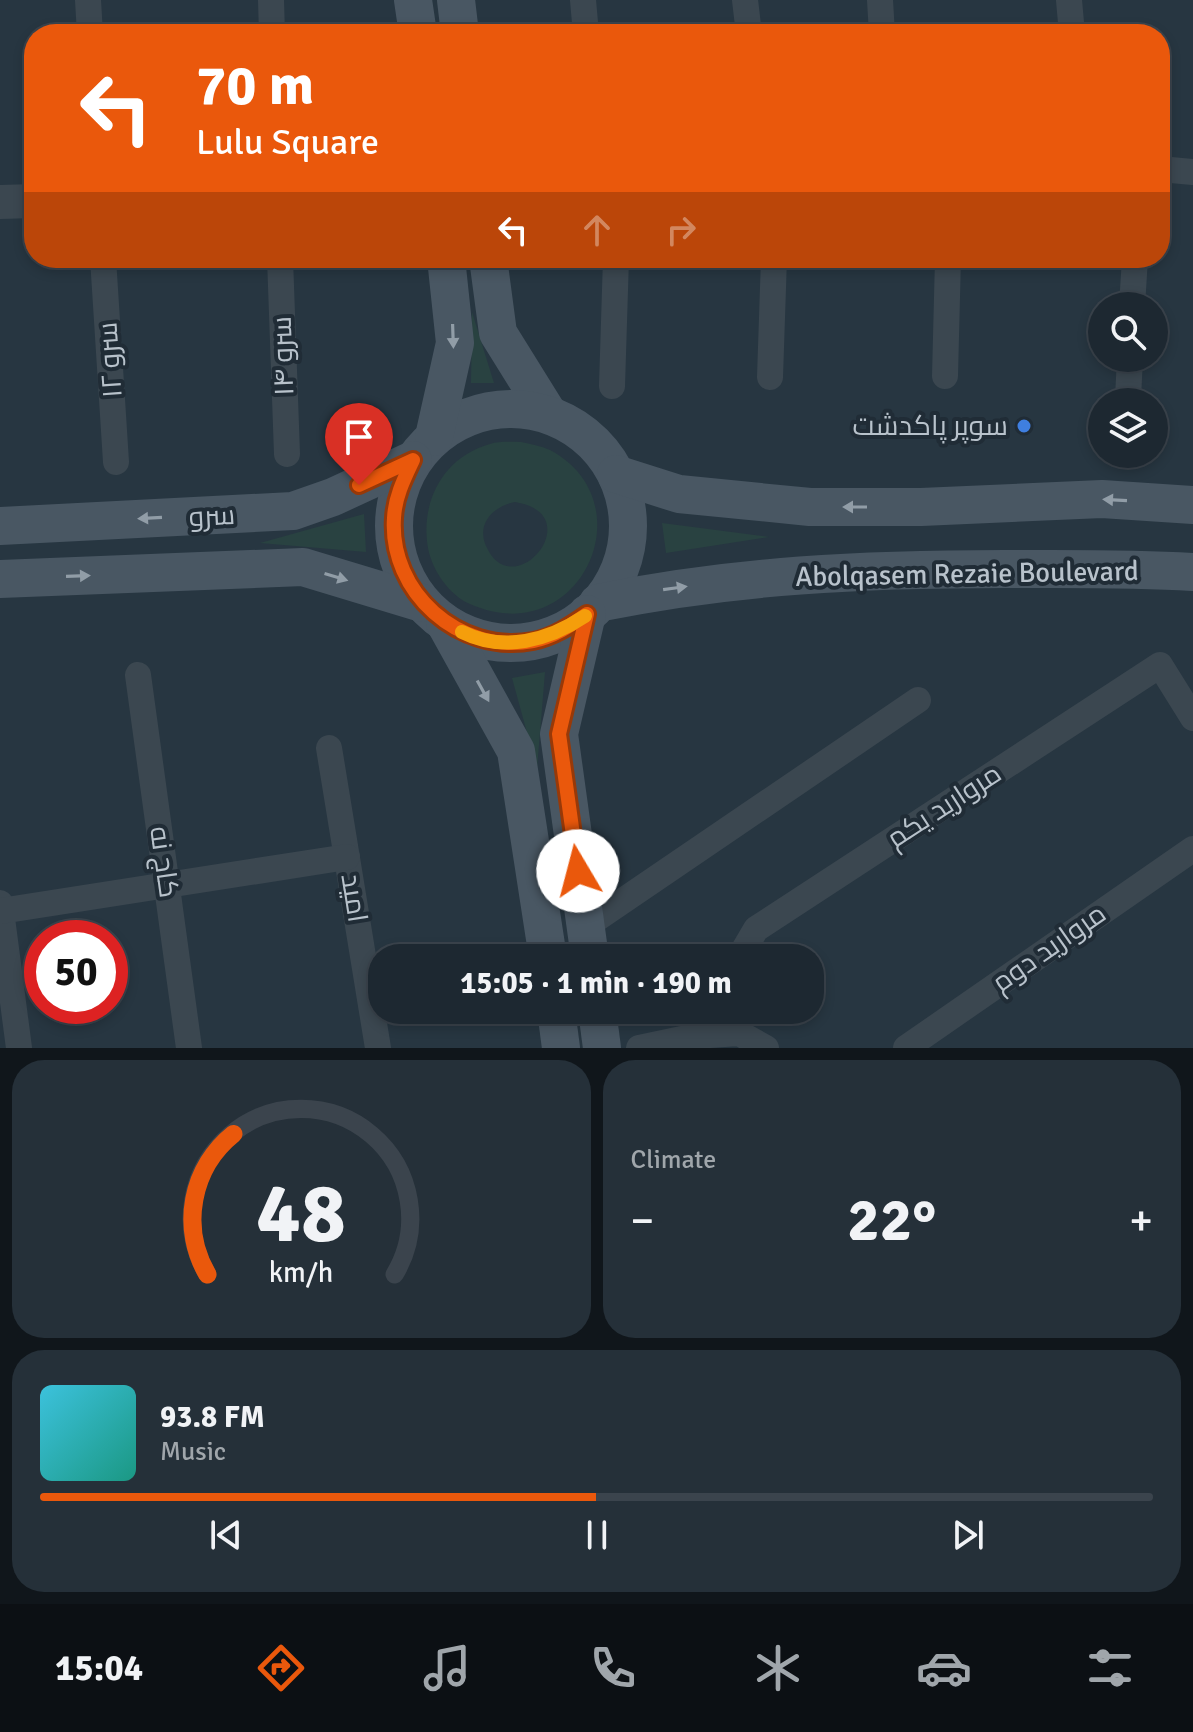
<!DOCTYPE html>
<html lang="en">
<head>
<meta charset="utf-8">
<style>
	:root { --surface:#1d2831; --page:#253039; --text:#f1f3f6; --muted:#a0a6ab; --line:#3b444d; --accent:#ea580c }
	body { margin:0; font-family:Signika,Cairo,sans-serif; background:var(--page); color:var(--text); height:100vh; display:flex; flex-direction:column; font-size:30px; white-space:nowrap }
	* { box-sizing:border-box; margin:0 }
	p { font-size:26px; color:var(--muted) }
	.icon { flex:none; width:44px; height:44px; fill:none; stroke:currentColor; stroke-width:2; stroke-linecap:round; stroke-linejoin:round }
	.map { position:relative; height:1048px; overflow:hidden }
	.details { display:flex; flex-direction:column; gap:12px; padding:12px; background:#10161b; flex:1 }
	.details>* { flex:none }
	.guide { position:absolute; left:24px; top:24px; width:1146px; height:244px; border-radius:32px; box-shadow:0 4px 12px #0003,0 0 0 2px var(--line); background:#ea580c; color:#fff; overflow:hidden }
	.tools { position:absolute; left:1088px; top:292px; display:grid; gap:16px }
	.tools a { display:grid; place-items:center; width:80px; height:80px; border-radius:50%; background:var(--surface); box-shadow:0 4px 12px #0003,0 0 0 2px var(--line); font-size:40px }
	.speed { position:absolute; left:24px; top:920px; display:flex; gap:16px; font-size:40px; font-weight:700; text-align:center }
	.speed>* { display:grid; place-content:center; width:104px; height:104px; border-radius:50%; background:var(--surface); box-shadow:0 4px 12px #0003,0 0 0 2px var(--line); line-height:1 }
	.speed .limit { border:12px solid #d22; background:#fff; color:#111 }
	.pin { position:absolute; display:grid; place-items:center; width:68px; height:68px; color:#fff; margin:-82px -34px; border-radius:50% 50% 50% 0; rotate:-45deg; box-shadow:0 0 8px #0007 }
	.pin .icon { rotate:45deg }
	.me { position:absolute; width:88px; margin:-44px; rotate:352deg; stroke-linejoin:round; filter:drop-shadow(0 0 6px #0008) }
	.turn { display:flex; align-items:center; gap:28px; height:168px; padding:0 40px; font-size:36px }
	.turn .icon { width:104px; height:104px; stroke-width:2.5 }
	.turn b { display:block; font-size:56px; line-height:68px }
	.lanes { display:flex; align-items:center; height:76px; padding:0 40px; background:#0003; justify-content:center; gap:40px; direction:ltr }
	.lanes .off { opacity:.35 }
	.big { font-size:60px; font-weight:700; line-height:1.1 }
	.details .tile { flex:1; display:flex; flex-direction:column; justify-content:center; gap:12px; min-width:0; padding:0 28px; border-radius:32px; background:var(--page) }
	.details .dial { align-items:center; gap:0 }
	.dial svg { height:208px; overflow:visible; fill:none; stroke:var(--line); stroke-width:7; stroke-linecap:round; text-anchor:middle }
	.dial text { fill:var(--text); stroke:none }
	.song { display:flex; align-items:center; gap:24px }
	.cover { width:96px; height:96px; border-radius:12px; background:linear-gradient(135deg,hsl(190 70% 55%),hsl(170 70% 35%)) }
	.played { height:8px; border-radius:4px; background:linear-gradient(90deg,var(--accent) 50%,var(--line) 50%) }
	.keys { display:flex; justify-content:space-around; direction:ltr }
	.heat { display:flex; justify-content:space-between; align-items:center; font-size:44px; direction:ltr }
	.details .tiles { flex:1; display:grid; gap:12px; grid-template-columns:1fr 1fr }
	.tile:last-child { grid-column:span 2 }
	.trip { position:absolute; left:368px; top:944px; width:456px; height:80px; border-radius:32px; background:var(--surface); box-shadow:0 4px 12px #0003,0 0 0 2px var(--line); font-weight:700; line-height:80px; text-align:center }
	.dock { display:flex; height:128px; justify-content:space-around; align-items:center; background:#0c1014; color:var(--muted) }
	.dock .icon { width:56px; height:56px }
	.dock .selected { color:var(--accent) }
	.dock b { font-size:36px; color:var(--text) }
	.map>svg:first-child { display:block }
	.green { fill:#294241; fill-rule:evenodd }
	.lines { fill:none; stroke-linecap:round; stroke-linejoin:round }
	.minor { stroke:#3b4750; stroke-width:26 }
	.tertiary { stroke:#3b4750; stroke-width:34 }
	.secondary { stroke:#495763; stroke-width:38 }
	.oneway { fill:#919da7 }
	.route-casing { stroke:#983908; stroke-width:20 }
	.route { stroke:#ea580c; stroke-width:14 }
	.slow { stroke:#f59e0b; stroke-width:14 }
	.shop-dot { fill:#3f7fe0; stroke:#202c36; stroke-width:3 }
	.labels { text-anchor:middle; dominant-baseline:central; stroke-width:8; stroke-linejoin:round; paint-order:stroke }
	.street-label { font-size:28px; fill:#b8c2cb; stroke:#202c36 }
	.poi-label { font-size:28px; fill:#b8c2cb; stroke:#202c36; text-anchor:end }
</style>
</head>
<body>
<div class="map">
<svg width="1193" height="1048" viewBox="0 0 1193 1048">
	<rect width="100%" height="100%" fill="#273641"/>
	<!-- green -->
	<g class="green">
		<path d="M472 312 494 383H471Z"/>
		<path d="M521 442C530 444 541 446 550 450 648 502 580 653 470 604 449 595 432 570 428 548 420 502 443 457 490 444 499 441 511 442 521 442ZM515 502C591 514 513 607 486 546 476 523 494 506 515 502Z"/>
		<path d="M364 514 366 552 260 543Z"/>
		<path d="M662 523 769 537 666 553Z"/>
		<path d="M545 672 537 769 512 678Z"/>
	</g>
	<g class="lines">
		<!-- minor -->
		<g class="minor">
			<path d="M88 0 90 34"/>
			<path d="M271 0 272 34"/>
			<path d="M583 0 586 34"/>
			<path d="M745 0 749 34"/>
			<path d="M880 0 882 34"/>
			<path d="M1069 0 1072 34"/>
			<path d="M1160 169 1193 172"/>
			<path d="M103 258 116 462"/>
			<path d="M280 258 287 454"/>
			<path d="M1132 306 1135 258"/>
			<path d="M945 376 948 258"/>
			<path d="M770 377 774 258"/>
			<path d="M612 386 616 258"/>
			<path d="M1128 398 1130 358"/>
			<path d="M138 675 189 1048"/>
			<path d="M329 748 378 1048"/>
			<path d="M0 903 19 1048"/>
			<path d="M1 911 347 857"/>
			<path d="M586 926 918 700"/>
			<path d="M739 958 756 929 1160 665 1193 718"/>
			<path d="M639 1048 696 1036 739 1033 766 1048"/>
			<path d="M906 1048 1193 849"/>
		</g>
		<!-- tertiary -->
		<path class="tertiary" d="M0 202 34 201"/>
		<!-- secondary -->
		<g class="secondary">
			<path d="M413 0 418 34"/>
			<path d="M456 0 460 34"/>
			<path d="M488 258 498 333 549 415"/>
			<circle cx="511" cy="526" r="117"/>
			<path d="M434 437 455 343 446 258"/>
			<path d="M616 474 679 494 810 507H921L1102 499 1193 505"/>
			<path d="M0 526 293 511 333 497 413 460"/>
			<path d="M0 579 303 567 422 603"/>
			<path d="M598 603C733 575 867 569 1004 569 1067 569 1130 568 1193 572"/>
			<path d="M587 614 559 734 590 958"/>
			<path d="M445 623 516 751 548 958"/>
			<path d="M556 1010 561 1048"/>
			<path d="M597 1010 602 1048"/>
		</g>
	</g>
	<!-- one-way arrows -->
	<defs><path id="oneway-solid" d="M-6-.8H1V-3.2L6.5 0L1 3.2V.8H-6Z" transform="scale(2)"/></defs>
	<g class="oneway">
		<use href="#oneway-solid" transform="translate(453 336) rotate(88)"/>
		<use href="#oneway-solid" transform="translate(1115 500) rotate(-177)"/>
		<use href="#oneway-solid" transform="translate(855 507) rotate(180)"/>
		<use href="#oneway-solid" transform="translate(150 518) rotate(177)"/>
		<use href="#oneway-solid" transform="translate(78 576) rotate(-2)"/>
		<use href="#oneway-solid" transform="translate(336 577) rotate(17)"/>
		<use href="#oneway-solid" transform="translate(675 588) rotate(-8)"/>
		<use href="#oneway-solid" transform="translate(483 691) rotate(61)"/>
	</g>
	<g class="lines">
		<!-- route casing -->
		<g class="route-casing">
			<path id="route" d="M359 485 413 460C404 479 395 497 394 518 389 592 459 655 533 641 553 637 570 626 587 614L559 734 578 871"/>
		</g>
		<!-- route -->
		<use href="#route" class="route"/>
		<!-- slow -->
		<path class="slow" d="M462 632C504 653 549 640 585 616"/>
	</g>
	<!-- markers -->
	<circle class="shop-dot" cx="1024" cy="426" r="8"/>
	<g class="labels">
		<!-- street labels -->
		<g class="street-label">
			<text transform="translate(283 356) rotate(-92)">سرو ۱۴</text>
			<text transform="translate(110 360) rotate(-94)">سرو ۱۲</text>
			<text transform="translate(212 516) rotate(-3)">سرو</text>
			<text transform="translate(967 574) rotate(-1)">Abolqasem Rezaie Boulevard</text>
			<text transform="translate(944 806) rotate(-33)">مروارید یکم</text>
			<text transform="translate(164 862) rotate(82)">کاج نه</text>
			<text transform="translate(354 898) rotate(81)">امید</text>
			<text transform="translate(1049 948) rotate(-35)">مروارید دوم</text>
		</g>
		<!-- poi labels -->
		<g class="poi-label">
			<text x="1008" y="426">سوپر پاکدشت</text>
		</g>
	</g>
</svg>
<div class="tools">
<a><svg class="icon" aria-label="search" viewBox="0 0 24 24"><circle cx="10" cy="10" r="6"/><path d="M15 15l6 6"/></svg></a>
<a><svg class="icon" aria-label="layers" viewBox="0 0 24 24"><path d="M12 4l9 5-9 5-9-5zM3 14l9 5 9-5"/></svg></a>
</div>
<div class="speed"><div class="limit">50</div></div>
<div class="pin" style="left:359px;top:485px;background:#d93025"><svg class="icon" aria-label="arrive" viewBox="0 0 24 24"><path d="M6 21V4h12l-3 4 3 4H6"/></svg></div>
<svg class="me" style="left:578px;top:871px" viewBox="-20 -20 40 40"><circle r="19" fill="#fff"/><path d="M0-13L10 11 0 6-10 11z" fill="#ea580c"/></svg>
<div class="trip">15:05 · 1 min · 190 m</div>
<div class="guide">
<div class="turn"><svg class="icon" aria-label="left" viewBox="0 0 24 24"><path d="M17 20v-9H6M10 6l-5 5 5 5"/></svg><div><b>70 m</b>Lulu Square</div></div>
<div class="lanes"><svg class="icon" aria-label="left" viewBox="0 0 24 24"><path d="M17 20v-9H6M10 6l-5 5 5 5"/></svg><svg class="icon off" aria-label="ahead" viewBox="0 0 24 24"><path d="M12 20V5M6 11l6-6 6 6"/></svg><svg class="icon off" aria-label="right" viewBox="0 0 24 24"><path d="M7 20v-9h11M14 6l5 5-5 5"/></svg></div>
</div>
</div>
<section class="details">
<div class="tiles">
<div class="tile dial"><svg viewBox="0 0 100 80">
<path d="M14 69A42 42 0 1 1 86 69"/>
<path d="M14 69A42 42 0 0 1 24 15" stroke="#ea580c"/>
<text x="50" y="56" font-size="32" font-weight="700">48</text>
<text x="50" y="72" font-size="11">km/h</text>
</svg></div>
<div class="tile"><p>Climate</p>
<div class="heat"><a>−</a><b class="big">22°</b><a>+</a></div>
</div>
<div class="tile">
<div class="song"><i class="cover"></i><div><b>93.8 FM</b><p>Music</p></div></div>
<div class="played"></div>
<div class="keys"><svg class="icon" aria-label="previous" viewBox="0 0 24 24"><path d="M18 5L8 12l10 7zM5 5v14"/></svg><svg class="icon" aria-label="pause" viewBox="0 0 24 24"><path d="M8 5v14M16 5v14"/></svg><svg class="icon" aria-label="next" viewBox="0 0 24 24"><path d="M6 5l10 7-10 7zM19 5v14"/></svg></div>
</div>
</div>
</section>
<nav class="dock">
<b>15:04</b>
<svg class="icon selected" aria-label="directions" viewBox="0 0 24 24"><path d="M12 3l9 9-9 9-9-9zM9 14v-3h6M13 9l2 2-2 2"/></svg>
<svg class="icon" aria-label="music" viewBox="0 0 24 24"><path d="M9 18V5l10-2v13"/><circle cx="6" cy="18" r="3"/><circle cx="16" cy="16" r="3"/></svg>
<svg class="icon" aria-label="phone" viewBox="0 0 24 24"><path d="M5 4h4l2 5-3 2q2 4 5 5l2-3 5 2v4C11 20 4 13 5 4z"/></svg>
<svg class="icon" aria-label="climate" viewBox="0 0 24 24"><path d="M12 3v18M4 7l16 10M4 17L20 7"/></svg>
<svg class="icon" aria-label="car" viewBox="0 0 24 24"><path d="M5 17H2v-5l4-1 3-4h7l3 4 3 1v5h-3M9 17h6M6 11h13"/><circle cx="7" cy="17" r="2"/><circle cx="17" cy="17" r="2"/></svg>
<svg class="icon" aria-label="filters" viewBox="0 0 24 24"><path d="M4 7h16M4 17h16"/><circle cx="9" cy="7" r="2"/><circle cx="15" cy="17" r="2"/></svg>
</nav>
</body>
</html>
